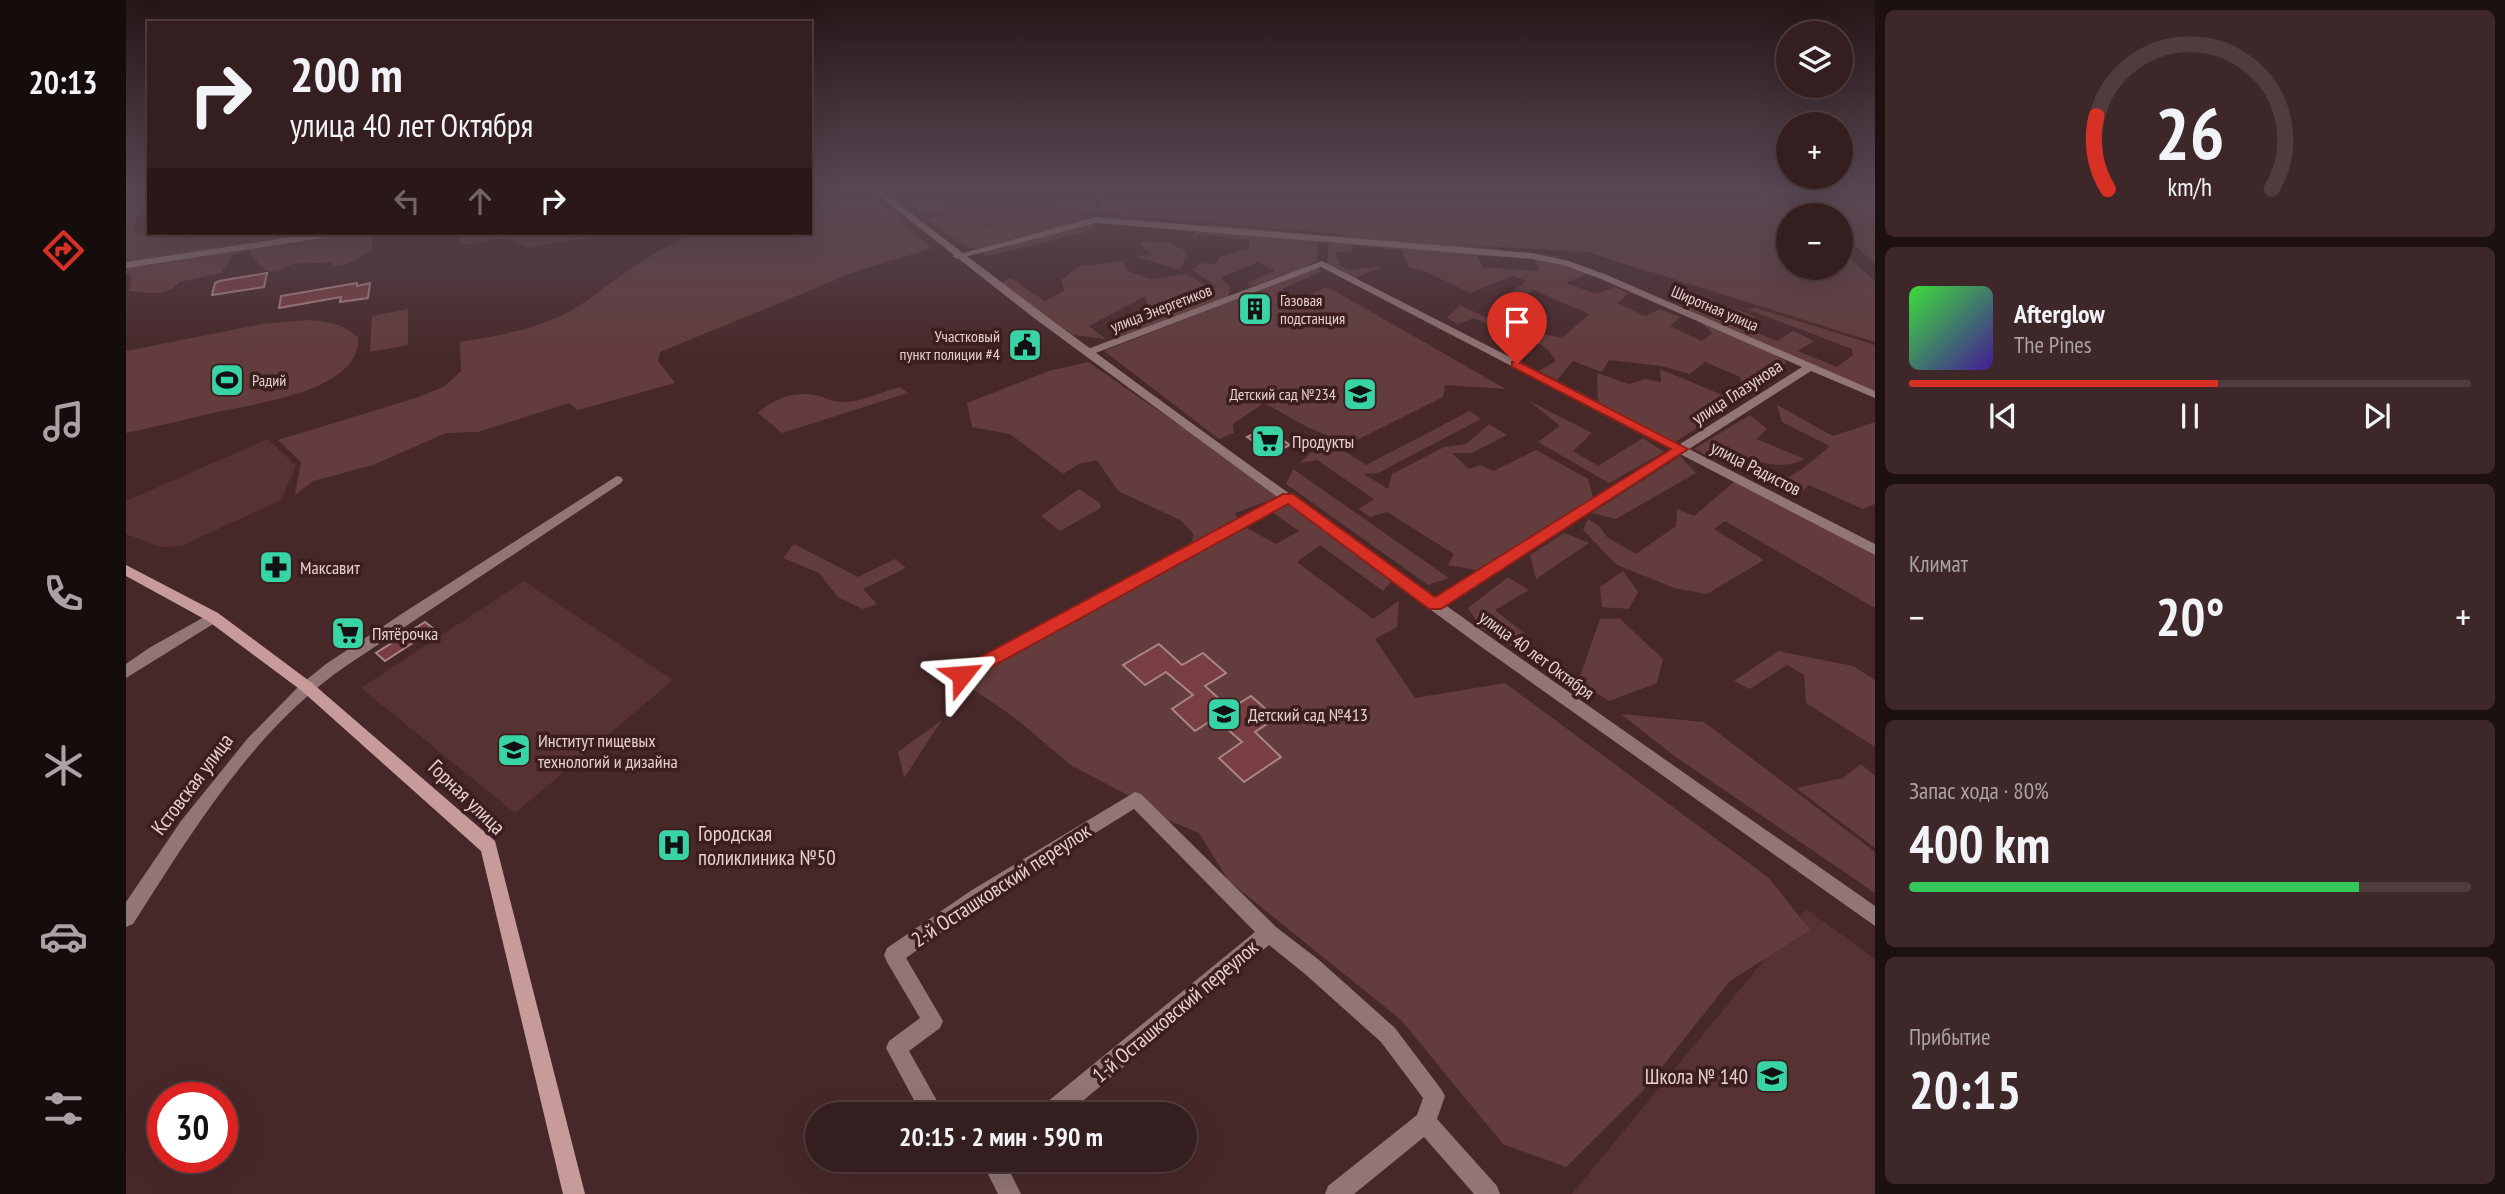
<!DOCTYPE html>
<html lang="ru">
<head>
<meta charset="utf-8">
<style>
	:root { --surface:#351e1f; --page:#3d2728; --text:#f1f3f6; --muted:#aaa2a4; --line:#4f3c3d; --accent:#d93025 }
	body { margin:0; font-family:"PT Sans Narrow",sans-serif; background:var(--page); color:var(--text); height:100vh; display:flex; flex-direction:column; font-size:26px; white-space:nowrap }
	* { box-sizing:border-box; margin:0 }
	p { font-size:23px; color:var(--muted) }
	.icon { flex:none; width:38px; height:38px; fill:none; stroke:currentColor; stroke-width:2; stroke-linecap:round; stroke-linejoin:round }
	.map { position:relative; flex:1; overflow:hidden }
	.panel { display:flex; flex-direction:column; gap:10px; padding:10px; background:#1d1011; width:630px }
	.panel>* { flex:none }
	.banner { position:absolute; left:21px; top:21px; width:665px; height:214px; border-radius:0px; box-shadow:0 7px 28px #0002,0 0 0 2px var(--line); background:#351e1f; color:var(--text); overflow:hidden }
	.buttons { position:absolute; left:1650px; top:21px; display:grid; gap:14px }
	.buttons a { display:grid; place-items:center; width:77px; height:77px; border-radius:50%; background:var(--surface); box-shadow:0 7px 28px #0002,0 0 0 2px var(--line); font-size:35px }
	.speed { position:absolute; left:21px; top:1082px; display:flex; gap:14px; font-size:35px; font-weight:700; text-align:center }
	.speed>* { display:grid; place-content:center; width:91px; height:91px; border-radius:50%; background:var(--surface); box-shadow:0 7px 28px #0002,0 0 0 2px var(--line); line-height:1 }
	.speed .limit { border:10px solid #d22; background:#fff; color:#111 }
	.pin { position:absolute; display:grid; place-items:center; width:60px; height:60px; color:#fff; margin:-72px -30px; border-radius:50% 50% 50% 0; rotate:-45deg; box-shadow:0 0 7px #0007 }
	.pin .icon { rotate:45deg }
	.me { position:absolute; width:77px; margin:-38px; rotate:62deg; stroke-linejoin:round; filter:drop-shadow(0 0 5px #0008) }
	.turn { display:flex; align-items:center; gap:24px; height:147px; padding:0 28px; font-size:32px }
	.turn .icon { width:91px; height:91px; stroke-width:2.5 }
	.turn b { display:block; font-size:49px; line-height:60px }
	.lanes { display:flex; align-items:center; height:66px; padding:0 28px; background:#0003; justify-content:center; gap:35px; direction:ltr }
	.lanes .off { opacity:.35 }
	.big { font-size:52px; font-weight:700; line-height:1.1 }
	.panel .widget { flex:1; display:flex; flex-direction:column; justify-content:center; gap:10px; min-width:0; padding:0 24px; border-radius:10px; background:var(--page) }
	.panel .dial { align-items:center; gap:0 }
	.dial svg { height:182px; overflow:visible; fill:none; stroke:var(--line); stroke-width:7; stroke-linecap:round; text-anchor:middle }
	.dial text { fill:var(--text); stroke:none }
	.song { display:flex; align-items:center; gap:21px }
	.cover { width:84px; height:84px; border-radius:10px; background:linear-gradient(135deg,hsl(120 70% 55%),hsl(260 70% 35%)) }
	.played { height:7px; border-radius:4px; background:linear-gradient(90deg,var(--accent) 55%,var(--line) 55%) }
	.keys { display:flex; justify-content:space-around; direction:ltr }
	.heat { display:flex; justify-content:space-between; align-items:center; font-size:38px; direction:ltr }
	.charge { height:10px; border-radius:5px; background:linear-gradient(90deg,#34c759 80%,var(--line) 0) }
	.trip { position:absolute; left:679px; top:1102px; width:392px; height:70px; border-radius:35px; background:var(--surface); box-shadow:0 7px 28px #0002,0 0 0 2px var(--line); font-weight:700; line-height:70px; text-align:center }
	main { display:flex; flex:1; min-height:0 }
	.dock { display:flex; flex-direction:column; width:126px; justify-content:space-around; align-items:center; background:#150c0c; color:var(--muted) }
	.dock .icon { width:49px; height:49px }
	.dock .current { color:var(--accent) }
	.dock b { font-size:32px; color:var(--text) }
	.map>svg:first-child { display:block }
	.built { fill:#573233 }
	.green { fill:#633c3d }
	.building { fill:#783e41; stroke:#ab8585; stroke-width:2 }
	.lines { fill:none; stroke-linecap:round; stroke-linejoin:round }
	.minor { fill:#927575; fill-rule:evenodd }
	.tertiary { fill:#927575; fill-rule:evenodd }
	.secondary { fill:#c89b9b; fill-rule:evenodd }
	.tram { stroke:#b39b9b; stroke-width:2 }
	.route { fill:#d93025; stroke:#8d1f18; stroke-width:2 }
	.labels { text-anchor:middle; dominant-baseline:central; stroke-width:7; stroke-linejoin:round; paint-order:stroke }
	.far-poi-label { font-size:16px; fill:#e5d0d0; stroke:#3c1e1f; text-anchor:start }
	.far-street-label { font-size:16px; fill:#e5d0d0; stroke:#3c1e1f }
	.street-label { font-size:18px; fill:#e5d0d0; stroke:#3c1e1f }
	.poi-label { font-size:18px; fill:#e5d0d0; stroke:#3c1e1f; text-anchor:start }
	.near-street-label { font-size:21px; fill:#e5d0d0; stroke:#3c1e1f }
	.near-poi-label { font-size:21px; fill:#e5d0d0; stroke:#3c1e1f; text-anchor:start }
</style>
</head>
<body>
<main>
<nav class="dock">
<b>20:13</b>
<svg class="icon current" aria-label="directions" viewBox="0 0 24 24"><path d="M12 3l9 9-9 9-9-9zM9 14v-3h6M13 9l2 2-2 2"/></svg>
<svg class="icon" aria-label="music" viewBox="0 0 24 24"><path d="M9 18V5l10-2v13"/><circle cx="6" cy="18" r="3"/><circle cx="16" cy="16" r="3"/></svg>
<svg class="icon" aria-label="phone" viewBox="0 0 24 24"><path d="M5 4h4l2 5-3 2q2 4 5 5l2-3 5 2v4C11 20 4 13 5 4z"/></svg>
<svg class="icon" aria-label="climate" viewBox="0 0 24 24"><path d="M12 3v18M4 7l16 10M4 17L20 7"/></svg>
<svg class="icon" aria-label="car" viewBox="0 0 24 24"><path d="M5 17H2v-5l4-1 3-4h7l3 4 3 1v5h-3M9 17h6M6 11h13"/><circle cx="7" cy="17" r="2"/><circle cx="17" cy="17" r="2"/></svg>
<svg class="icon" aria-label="filters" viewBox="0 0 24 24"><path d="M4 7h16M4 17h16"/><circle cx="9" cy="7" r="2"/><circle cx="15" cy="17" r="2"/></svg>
</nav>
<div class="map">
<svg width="1749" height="1194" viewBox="0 0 1749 1194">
	<rect width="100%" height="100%" fill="#472829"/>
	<!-- built -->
	<g class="built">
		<path d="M788 192H948L958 199 847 244Z"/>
		<path d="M142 439 170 466 155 500 55 546 34 547 0 534V501Z"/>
		<path d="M398 581 547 680 389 813 235 688Z"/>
		<path d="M1680 909 1749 959V1194H1446Z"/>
	</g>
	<!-- green -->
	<g class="green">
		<path d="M23 192V212L11 216 7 233H62L63 238 73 233H225L246 237V251L218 265 208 266 206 262C193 264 180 262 167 264 162 265 157 270 152 271 137 275 130 261 123 251L108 254 95 273 53 282C42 298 20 292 3 291L6 276 0 274V198Z"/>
		<path d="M739 192 806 248 729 272 534 352 532 361 549 383 452 410 443 403 352 432 320 433 247 465 187 481 169 495 175 462 152 440 293 397 319 386 335 371 334 342C375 335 415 329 451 307 478 291 564 216 595 236L604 233H684V208Z"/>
		<path d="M778 192H813L817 206 800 216 777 197Z"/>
		<path d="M939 192H967L972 196 969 210 957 214 956 221 851 249 838 246 802 220 837 211 857 228 928 210 929 201Z"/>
		<path d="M976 192H1638L1676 215H1662V268H1715V250L1749 281V342L1461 252 1335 245 1371 249 1380 257 1352 256 1356 267 1413 271 1406 253 1428 256 1470 270 1440 283 1471 294 1488 287 1503 293 1491 303 1519 316 1534 309 1554 317 1544 326 1576 341 1586 333 1561 309 1565 307 1594 317 1610 309 1630 317 1616 327 1651 341 1667 331 1688 341 1672 351 1711 367 1727 355 1726 349 1621 309 1630 308 1749 345V393L1648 355 1661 362 1620 398 1614 377 1579 362 1564 374 1535 366 1483 360 1476 372 1447 361 1431 380 1413 371 1430 361C1417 339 1404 340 1380 339L1379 332 1348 318 1332 324 1321 318 1334 305 1395 334 1394 329 1360 312 1412 311 1423 316 1407 327 1408 332 1436 338 1463 314 1408 290 1393 298 1405 307 1387 304 1380 295 1401 281 1387 276 1344 293 1296 270 1283 267 1275 250 1234 246 1215 234 971 213Z"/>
		<path d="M1671 192H1749V264L1715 233V215H1695Z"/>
		<path d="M966 223 968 230 859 257 857 251Z"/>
		<path d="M1080 224 1174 233 1191 240V261L1176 269 1124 287 1122 282 1149 271 1132 262 1094 278 1104 286 1102 297 988 339 987 336 1023 320 1020 296 963 326 980 339 947 335 875 283 885 278 919 301 938 291 935 280 954 266 998 261 1001 271 1025 279 1061 274 1087 290 1090 286 1066 270 1077 262 1089 264 1094 257 1123 248 1124 240 1073 234 1068 240 1067 235Z"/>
		<path d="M333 233H485L402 248 377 238 333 246Z"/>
		<path d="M1018 241 1044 243 1061 252 1055 270 1007 256 1027 255 1014 245Z"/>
		<path d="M1203 241 1228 243 1225 251 1210 253 1214 266 1223 270 1259 266 1229 278 1201 264Z"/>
		<path d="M1192 268 1196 271 1156 289 1172 300 1200 287 1207 290 1380 389 1319 385 1317 397 1223 444 1183 428 1138 403 1107 424 1108 433 1093 439 978 351Z"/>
		<path d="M282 309V345L244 352 246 316Z"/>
		<path d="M183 320C203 322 218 324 232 338 235 390 133 403 95 411 63 419 32 426 0 433V351L136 324Z"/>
		<path d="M962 362 1156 496 1109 513 1114 524 1150 544 1173 531 1146 512 1163 502 1268 578 1257 591 1194 545 1171 562 1247 619 1273 601 1271 627 1249 639 1289 698 1379 683 1643 878 1684 930 1604 981 1516 1092 1440 1167 1377 1144 1275 1020 1103 881 1073 833 1042 820 1023 806 946 766 889 718 838 683 839 670 1064 545 1068 535 1056 521 992 491 971 460 953 464 937 474 884 434 846 427 841 403 923 371Z"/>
		<path d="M1534 369 1599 396 1601 409 1549 442 1472 403 1471 373 1503 384 1519 379 1535 382Z"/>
		<path d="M774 387 782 393 656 433 632 413C648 398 670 390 693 396 700 398 707 402 714 402 734 403 755 392 774 387Z"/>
		<path d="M1403 401 1466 433 1447 451 1472 466 1517 438 1538 452 1483 483 1412 442 1434 426Z"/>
		<path d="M1651 405 1707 436 1749 422V504L1737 509 1683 485 1672 496 1648 485 1675 470 1704 446 1656 422Z"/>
		<path d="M1344 411 1355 419 1252 473 1238 474 1262 489 1266 474 1318 447 1340 444 1363 424 1381 435 1346 453H1326L1343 469 1354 465 1367 471 1410 450 1462 479 1468 500 1350 570 1322 565 1328 554 1261 512 1244 517 1233 509 1248 499 1191 460 1174 463 1195 443 1215 449 1240 465Z"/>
		<path d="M1624 415 1641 429 1630 439 1679 459C1653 472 1630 461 1606 451L1586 458 1568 449Z"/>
		<path d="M1554 456 1570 473 1490 519 1466 513Z"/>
		<path d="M1167 469 1323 578 1302 585 1160 484Z"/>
		<path d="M1609 481 1749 555V608L1599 521 1588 529 1638 560 1581 594 1548 588 1491 565 1457 530 1462 519 1473 526 1482 538 1510 554 1550 526 1551 509 1568 516Z"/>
		<path d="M953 489 974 503 975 508 934 531 915 516Z"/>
		<path d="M1438 533 1463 543 1410 579 1404 555Z"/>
		<path d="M668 544 732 577 769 559 780 568 737 589 751 604 737 609 712 597 693 573 657 558Z"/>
		<path d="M1497 571 1512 592 1503 609 1476 607 1474 587Z"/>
		<path d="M1382 577 1403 590 1369 610 1399 634 1421 667 1355 628 1342 608Z"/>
		<path d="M1493 618 1537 659 1531 683 1483 701 1452 682 1474 619Z"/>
		<path d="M1652 651 1727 666 1749 680V747L1680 703 1678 675 1661 665 1624 689 1608 681Z"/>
		<path d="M1495 714 1578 722 1749 852V893L1547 755Z"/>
		<path d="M816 720 778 778 772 752Z"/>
		<path d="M1735 764 1749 776V848L1670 788 1717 778Z"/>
	</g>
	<!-- building -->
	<g class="building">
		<path d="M141 273 138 287 86 295 89 283 93 281Z"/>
		<path d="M231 283V286L244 283 242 298 214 302 215 297 153 308 155 296Z"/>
		<path d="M1139 429 1164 445 1146 454 1121 437Z"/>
		<path d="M299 622 308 629 259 661 250 653Z"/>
		<path d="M1033 644 1056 665 1077 653 1100 673 1079 686 1104 709 1125 696 1150 718 1129 732 1155 757 1118 782 1093 758 1116 742 1089 718 1069 731 1046 709 1067 695 1040 672 1019 685 997 665Z"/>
	</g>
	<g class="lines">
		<!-- minor -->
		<g class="minor">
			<path d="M970 217 1406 253 1442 261 1481 275 1749 391V398L1685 371 1563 449 1749 544V555L1554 454 1314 608H1304L1302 604 1304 600 1545 449 1195 267 967 354H959V350L1196 261 1554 444 1676 367 1475 279 1437 265 1406 259 970 223 831 259 826 256Z"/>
			<path d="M193 233H213L209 236 0 268V262Z"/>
			<path d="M491 476 495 477 497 480 495 483 220 666C128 729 66 832 7 924L0 927V902L55 821 122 738 174 685 200 664 277 613Z"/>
			<path d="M1162 493 1166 494 1168 497 1166 500 841 679H831L828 675 831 671Z"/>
			<path d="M87 612 92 613 94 617 92 621 0 678V664L23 648Z"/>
			<path d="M1009 792 1015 794 1150 927 1193 960 1269 1028 1315 1089 1319 1096 1311 1119 1371 1186 1374 1194H1348L1298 1137 1228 1194H1199L1202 1186 1291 1115 1297 1098 1255 1042 1179 974 1143 945 940 1115H912L915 1107 1129 932 1008 809 858 902 780 958 817 1021 814 1028 783 1051 819 1115H796L760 1048 763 1041 794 1018 761 962 758 955 761 948 846 890Z"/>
			<path d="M823 1160H878L895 1194H872L861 1172 835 1173 827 1170Z"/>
		</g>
		<!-- tertiary -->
		<path class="tertiary" d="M748 192H757C1080 441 1415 673 1749 906V926L1354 646 908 318Z"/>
		<!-- secondary -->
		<path class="secondary" d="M0 565 92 613 186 683 369 841 459 1194H437L355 851 176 691 82 621 0 576Z"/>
		<!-- tram -->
		<path class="tram" d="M0 193 3 192"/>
	</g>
	<!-- sky -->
	<linearGradient id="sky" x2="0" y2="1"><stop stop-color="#271617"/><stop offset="0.53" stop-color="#584854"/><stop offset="1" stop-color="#584854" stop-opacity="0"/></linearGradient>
	<rect width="1749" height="359" fill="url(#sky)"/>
	<!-- route -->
	<path class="route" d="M1391 361 1562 449 1315 609H1303L1162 504 842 680H830L827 675 830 670 1157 494H1167L1309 597 1545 449 1386 367V362Z"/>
	<!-- icons -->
	<defs>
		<g id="building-square" transform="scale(1.75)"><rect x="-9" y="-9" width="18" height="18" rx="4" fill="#38d4a6" stroke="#3c1e1f"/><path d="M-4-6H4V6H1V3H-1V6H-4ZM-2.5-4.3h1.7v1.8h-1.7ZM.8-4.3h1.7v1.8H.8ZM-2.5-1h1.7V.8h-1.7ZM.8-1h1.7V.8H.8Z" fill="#111"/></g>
		<g id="civic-square" transform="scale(1.75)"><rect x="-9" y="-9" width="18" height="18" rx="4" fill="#38d4a6" stroke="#3c1e1f"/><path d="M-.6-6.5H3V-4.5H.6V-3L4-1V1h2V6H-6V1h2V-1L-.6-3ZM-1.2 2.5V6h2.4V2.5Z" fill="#111"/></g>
		<g id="stadium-square" transform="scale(1.75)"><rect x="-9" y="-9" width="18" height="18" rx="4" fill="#38d4a6" stroke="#3c1e1f"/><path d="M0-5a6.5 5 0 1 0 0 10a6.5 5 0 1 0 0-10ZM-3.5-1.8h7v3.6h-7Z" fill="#111"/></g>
		<g id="school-square" transform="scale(1.75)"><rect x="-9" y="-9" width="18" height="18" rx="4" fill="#38d4a6" stroke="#3c1e1f"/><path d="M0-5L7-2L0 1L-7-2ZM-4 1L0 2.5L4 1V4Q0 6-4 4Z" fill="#111"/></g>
		<g id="supermarket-square" transform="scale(1.75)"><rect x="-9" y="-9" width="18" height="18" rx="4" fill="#38d4a6" stroke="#3c1e1f"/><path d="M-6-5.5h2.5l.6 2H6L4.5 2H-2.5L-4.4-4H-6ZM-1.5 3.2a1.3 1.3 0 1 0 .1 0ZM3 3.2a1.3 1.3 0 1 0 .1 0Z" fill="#111"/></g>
		<g id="pharmacy-square" transform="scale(1.75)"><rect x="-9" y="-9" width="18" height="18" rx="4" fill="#38d4a6" stroke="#3c1e1f"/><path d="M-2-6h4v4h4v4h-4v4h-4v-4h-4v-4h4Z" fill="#111"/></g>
		<g id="university-square" transform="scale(1.75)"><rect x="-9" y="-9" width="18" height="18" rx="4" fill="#38d4a6" stroke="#3c1e1f"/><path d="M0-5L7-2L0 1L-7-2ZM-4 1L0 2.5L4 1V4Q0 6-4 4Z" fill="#111"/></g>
		<g id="hospital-square" transform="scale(1.75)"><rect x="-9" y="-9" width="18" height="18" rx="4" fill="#38d4a6" stroke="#3c1e1f"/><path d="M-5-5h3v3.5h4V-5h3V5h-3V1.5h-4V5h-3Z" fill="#111"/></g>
	</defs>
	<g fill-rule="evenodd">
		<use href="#building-square" x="1129" y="309"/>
		<use href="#civic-square" x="899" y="345"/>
		<use href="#stadium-square" x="101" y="380"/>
		<use href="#school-square" x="1234" y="394"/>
		<use href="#supermarket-square" x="1142" y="441"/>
		<use href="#pharmacy-square" x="150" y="567"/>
		<use href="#supermarket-square" x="222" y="633"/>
		<use href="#school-square" x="1098" y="714"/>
		<use href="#university-square" x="388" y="750"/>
		<use href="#hospital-square" x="548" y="845"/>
		<use href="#school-square" x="1646" y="1076"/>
	</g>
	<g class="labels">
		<!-- far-poi labels -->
		<g class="far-poi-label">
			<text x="1154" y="300">Газовая<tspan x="1154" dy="18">подстанция</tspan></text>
			<text x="874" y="336" text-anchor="end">Участковый<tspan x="874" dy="18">пункт полиции #4</tspan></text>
			<text x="126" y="380">Радий</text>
			<text x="1210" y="394" text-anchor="end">Детский сад №234</text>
		</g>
		<!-- far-street labels -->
		<g class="far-street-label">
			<text transform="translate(1035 308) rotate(-21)">улица Энергетиков</text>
			<text transform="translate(1589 308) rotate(23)">Широтная улица</text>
		</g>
		<!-- street labels -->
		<g class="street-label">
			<text transform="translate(1611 392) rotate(-33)">улица Глазунова</text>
			<text transform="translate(1630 468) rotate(27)">улица Радистов</text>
			<text transform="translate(1411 655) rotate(36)">улица 40 лет Октября</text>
		</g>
		<!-- poi labels -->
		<g class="poi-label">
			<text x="1166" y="441">Продукты</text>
			<text x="174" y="567">Максавит</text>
			<text x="246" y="633">Пятёрочка</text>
			<text x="1122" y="714">Детский сад №413</text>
			<text x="412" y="740">Институт пищевых<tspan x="412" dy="21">технологий и дизайна</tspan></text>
		</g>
		<!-- near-street labels -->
		<g class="near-street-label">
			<text transform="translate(66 784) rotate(-53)">Кстовская улица</text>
			<text transform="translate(341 797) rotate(44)">Горная улица</text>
			<text transform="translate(875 885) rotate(-33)">2-й Осташковский переулок</text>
			<text transform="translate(1049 1011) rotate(-40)">1-й Осташковский переулок</text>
		</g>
		<!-- near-poi labels -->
		<g class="near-poi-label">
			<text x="572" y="833">Городская<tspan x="572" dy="24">поликлиника №50</tspan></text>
			<text x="1622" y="1076" text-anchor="end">Школа № 140</text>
		</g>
	</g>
</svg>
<div class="buttons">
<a><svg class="icon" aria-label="layers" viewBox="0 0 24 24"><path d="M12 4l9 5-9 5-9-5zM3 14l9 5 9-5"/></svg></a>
<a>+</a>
<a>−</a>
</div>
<div class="speed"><div class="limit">30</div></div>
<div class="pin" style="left:1391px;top:364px;background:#d93025"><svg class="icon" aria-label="arrive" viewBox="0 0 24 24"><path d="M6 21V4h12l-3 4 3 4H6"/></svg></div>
<svg class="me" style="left:836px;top:675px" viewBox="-20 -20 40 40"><path d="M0-17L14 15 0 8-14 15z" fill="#d93025" stroke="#fff" stroke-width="4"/></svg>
<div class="trip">20:15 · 2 мин · 590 m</div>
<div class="banner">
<div class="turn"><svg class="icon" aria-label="right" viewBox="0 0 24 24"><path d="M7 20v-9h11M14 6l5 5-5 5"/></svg><div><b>200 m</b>улица 40 лет Октября</div></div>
<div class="lanes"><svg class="icon off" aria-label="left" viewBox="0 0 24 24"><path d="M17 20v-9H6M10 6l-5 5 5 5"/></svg><svg class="icon off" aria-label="ahead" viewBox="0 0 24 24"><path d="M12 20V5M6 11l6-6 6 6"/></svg><svg class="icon" aria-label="right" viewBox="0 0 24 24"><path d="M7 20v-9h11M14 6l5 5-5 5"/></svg></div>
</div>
</div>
<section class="panel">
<div class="widget dial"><svg viewBox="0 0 100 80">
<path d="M14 69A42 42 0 1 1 86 69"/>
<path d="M14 69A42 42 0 0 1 9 37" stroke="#d93025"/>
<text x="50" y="56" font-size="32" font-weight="700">26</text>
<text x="50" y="72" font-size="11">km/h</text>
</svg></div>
<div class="widget">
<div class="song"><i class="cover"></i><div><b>Afterglow</b><p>The Pines</p></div></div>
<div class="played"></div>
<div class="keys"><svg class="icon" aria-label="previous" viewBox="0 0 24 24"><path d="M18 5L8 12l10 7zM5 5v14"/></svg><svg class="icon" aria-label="pause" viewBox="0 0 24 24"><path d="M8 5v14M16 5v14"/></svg><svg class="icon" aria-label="next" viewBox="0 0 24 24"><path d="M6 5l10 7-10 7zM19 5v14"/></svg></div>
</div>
<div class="widget"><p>Климат</p>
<div class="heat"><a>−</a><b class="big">20°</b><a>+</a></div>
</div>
<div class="widget"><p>Запас хода · 80%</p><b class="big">400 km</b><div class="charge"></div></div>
<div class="widget"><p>Прибытие</p><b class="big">20:15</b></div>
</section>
</main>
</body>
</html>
